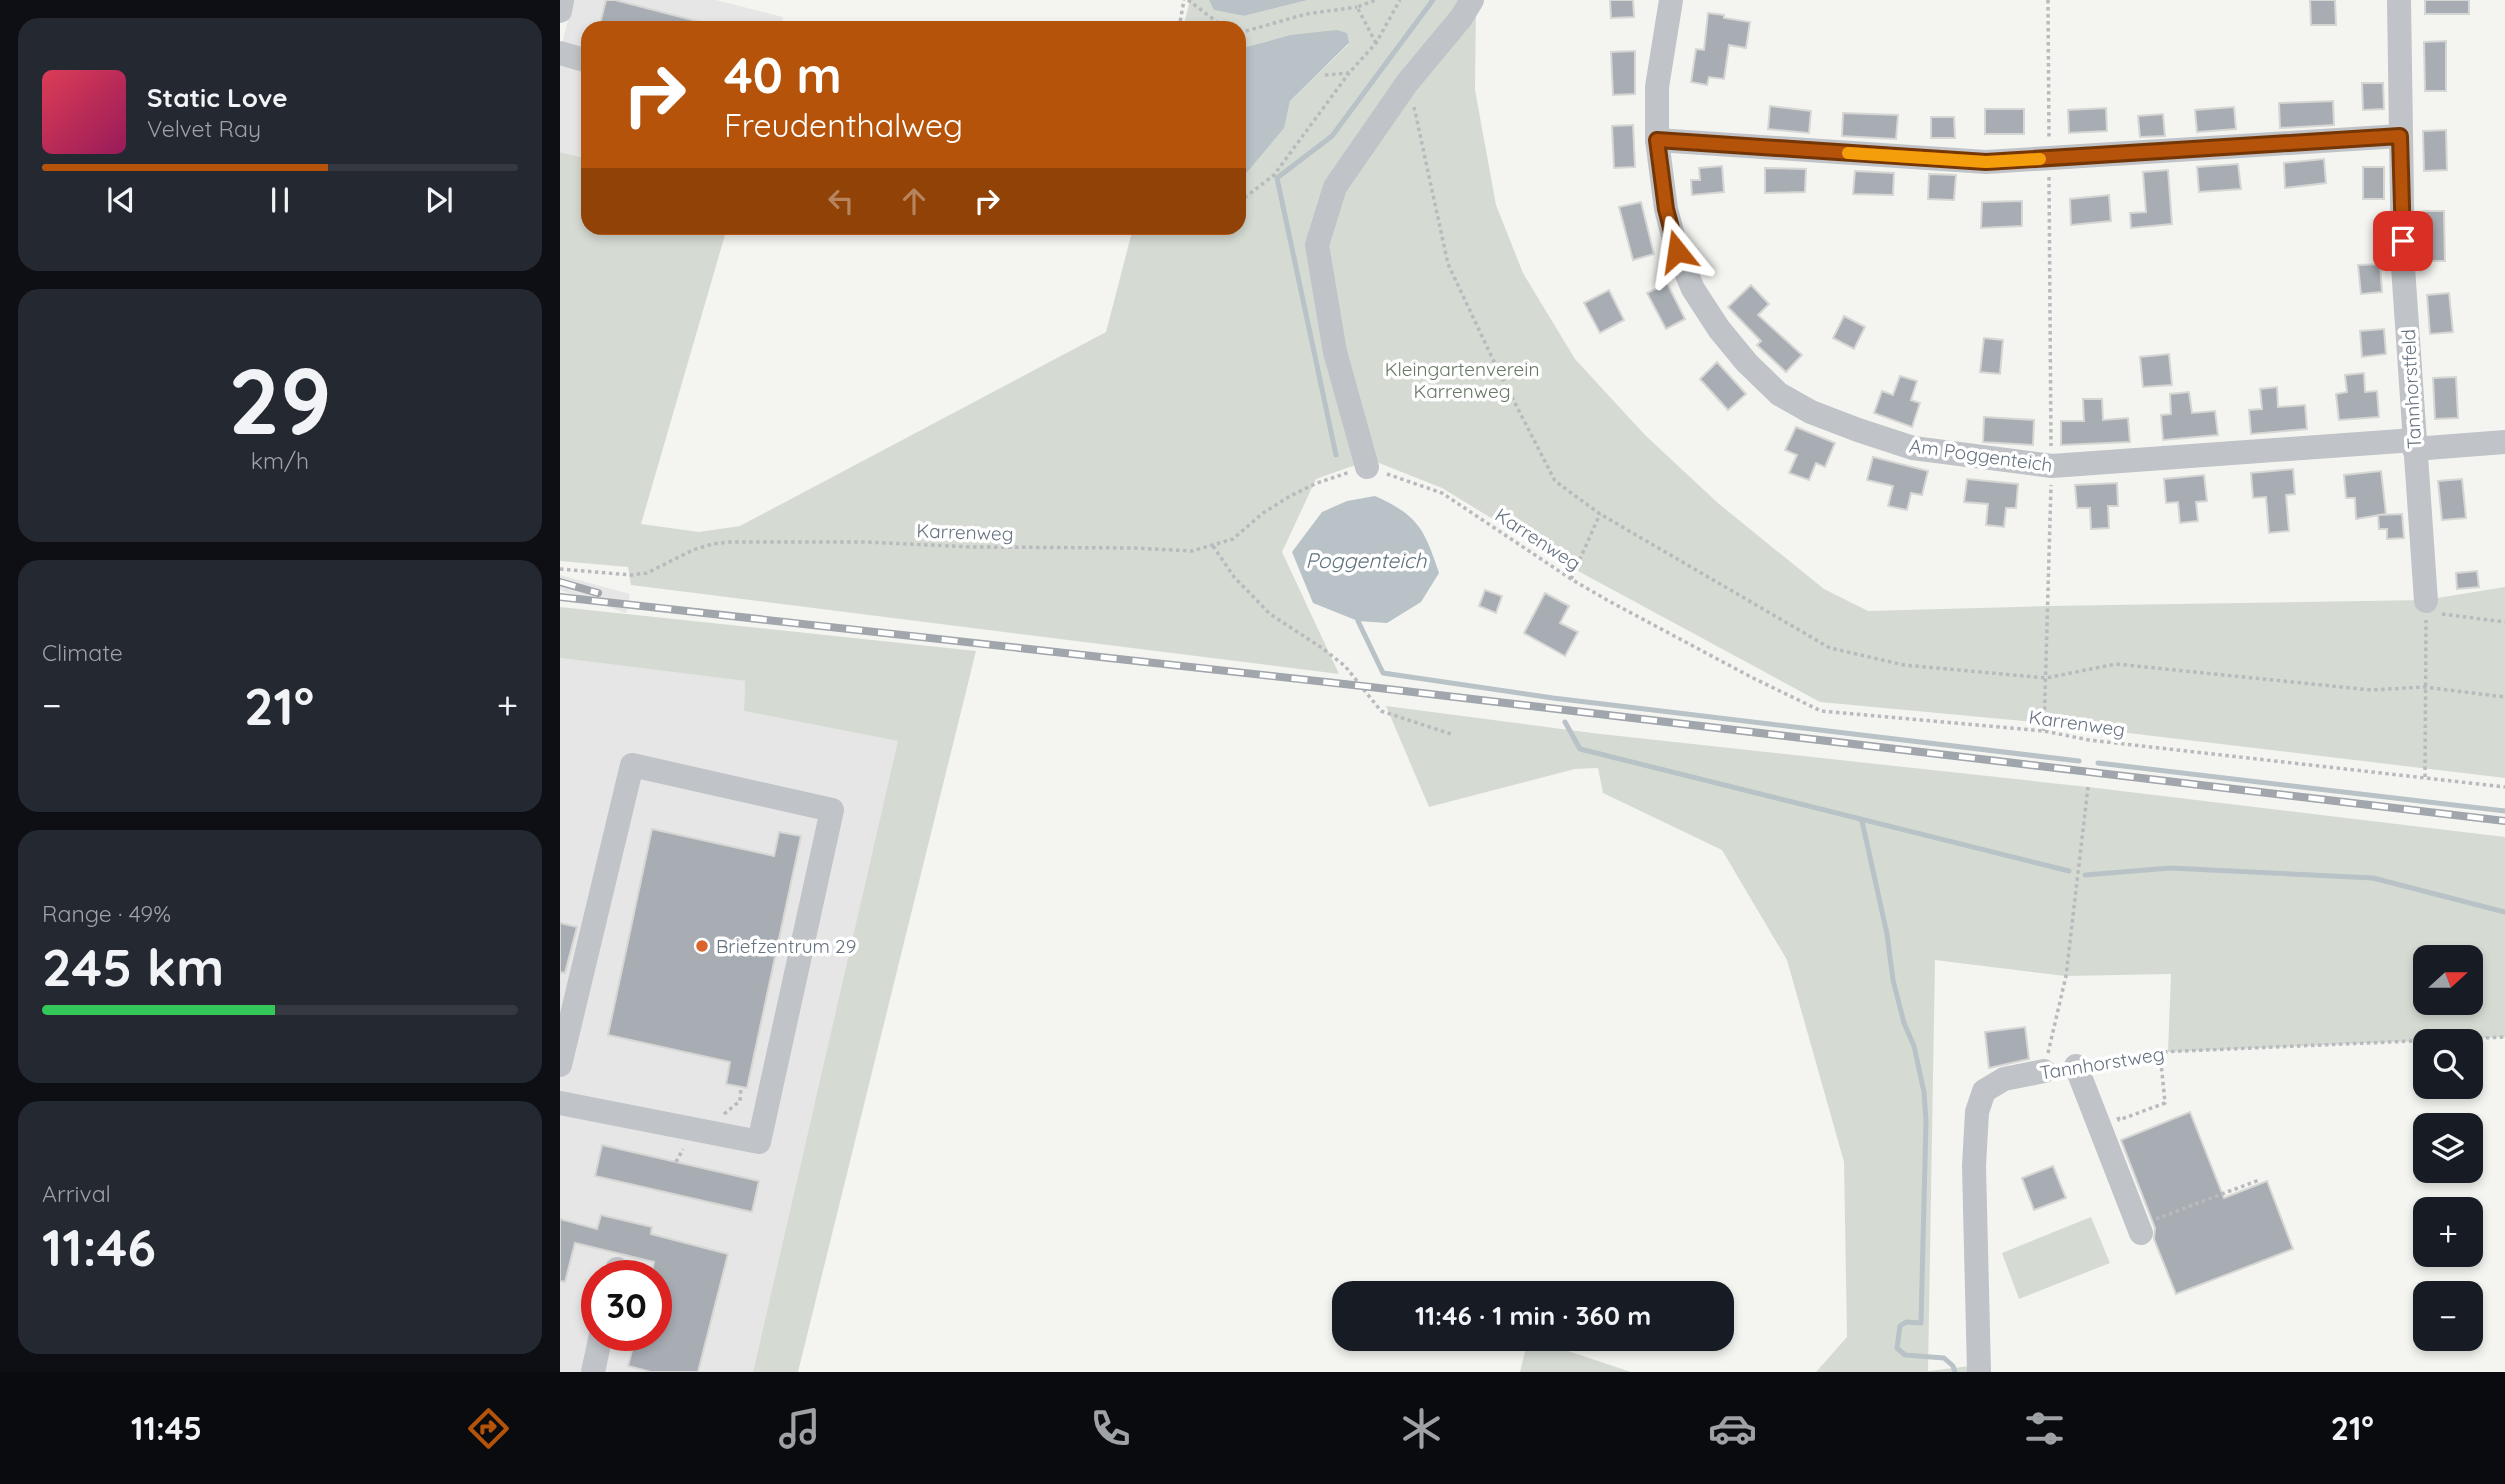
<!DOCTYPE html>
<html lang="en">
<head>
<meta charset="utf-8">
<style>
	:root { --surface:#171b24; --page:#242831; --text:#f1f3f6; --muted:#9ea1a6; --line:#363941; --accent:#b45309 }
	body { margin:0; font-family:Quicksand,sans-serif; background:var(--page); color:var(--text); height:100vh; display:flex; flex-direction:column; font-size:26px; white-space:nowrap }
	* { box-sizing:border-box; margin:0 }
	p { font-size:23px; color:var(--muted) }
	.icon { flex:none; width:38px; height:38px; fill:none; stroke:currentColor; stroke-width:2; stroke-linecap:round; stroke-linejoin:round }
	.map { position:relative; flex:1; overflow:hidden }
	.panel { display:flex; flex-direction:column; gap:18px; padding:18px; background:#0d0f14; width:560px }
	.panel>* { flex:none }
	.hud { position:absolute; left:21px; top:21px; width:665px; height:214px; border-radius:21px; box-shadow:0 4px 10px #0003; background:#b45309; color:#fff; overflow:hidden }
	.needle { width:46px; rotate:69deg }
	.tools { position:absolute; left:1853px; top:945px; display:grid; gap:14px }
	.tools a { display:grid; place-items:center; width:70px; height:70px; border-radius:14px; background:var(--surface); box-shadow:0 4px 10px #0003; font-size:35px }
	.speed { position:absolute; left:21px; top:1260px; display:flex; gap:14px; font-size:35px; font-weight:700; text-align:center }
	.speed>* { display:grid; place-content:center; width:91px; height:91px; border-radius:50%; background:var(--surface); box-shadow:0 4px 10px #0003; line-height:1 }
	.speed .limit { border:10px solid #d22; background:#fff; color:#111 }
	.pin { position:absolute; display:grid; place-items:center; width:60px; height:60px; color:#fff; margin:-30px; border-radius:14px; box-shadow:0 4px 10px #0006 }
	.me { position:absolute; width:77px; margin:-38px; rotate:345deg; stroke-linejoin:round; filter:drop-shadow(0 0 5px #0008) }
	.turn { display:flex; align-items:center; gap:24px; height:147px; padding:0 28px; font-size:32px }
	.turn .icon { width:91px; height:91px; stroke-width:2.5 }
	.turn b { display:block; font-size:49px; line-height:60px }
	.lanes { display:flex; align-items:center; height:66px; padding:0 28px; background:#0003; justify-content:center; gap:35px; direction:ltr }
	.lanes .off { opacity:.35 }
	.big { font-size:52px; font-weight:700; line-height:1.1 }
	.panel .tile { flex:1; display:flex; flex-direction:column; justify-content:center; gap:10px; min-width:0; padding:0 24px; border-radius:21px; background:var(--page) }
	.panel .dial { align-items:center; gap:0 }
	.dial b { font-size:91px; line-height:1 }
	.song { display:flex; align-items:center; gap:21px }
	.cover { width:84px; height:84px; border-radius:10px; background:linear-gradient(135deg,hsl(350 70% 55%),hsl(330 70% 35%)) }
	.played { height:7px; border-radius:4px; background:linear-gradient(90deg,var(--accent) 60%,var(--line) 60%) }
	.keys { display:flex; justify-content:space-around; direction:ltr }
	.heat { display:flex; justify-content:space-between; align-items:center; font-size:38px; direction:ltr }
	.charge { height:10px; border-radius:5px; background:linear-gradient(90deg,#34c759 49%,var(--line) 0) }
	.trip { position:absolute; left:772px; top:1281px; width:402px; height:70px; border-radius:21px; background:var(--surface); box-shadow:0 4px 10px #0003; font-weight:700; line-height:70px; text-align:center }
	.tabs { display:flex; height:112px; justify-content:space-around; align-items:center; background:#090b0e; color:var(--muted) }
	.tabs .icon { width:49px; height:49px }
	.tabs .current { color:var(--accent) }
	.tabs b { font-size:32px; color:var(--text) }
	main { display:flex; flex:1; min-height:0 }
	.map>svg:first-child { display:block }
	.built { fill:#e5e6e5; fill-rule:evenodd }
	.green { fill:#d5dbd3; fill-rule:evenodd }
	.water { fill:#b8c2c7 }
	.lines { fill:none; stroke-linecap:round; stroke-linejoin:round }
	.stream { stroke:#b8c2c7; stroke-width:5 }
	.building { fill:#a7adb3; stroke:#d6d6d4; stroke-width:2 }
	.path { stroke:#b8babd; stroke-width:3.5; stroke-dasharray:3.5 3.5; stroke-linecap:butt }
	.minor { stroke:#c0c3c7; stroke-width:24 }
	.rail-casing { stroke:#a1a6ac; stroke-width:8 }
	.rail { stroke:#fff; stroke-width:5; stroke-dasharray:16; stroke-linecap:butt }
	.route-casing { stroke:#753606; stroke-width:18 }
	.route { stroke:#b45309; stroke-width:12 }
	.slow { stroke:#f59e0b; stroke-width:12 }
	.poi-dot { fill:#da642c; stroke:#fff; stroke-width:2.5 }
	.labels { text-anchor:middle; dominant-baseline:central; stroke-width:7; stroke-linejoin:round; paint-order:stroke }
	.park-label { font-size:19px; fill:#667864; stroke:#fff }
	.street-label { font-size:19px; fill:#657281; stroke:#fff }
	.poi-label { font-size:19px; fill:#657281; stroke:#fff; text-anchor:start }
	.water-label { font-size:21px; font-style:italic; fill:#61737e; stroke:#fff }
</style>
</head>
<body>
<main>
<section class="panel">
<div class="tile">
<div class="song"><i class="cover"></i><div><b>Static Love</b><p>Velvet Ray</p></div></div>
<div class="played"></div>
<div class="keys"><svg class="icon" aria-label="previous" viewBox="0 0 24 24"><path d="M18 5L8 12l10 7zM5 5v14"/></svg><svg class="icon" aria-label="pause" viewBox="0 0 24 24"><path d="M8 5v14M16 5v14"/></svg><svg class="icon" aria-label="next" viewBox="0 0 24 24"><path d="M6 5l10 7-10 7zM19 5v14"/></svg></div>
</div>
<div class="tile dial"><b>29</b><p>km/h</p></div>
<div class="tile"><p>Climate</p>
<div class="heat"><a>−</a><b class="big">21°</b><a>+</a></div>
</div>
<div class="tile"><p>Range · 49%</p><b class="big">245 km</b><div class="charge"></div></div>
<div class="tile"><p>Arrival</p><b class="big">11:46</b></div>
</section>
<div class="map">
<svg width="1945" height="1372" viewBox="0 0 1945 1372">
	<rect width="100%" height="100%" fill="#f4f5f1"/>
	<!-- built -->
	<g class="built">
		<path d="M13 0H156L223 17 221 28H28V159L0 152V52Z"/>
		<path d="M0 575 70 594 66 613 0 590Z"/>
		<path d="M0 658 185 681 184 711 339 741 193 1372H0ZM37 1276H96V1335H37Z"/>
	</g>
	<!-- green -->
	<g class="green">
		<path d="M630 0H649L655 10 684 16 748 0H916L915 90 936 205 963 273 1015 359 1085 435 1159 504 1264 589 1308 611 1488 606 1865 600 1945 587V778L1484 723 1260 702 1018 571 882 488 819 463 808 451 804 462 756 479 722 552 779 674 71 585 68 567 0 561V152L28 159V228H167L81 524 139 532 180 526 546 332 573 228H679V182L723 128 730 101 789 44 730 35 679 49V28H623Z"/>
		<path d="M0 607 416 651 238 1372H193L338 741 184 711 185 681 0 658Z"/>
		<path d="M826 706 1032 733 1528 787 1945 837V1037L1608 1052 1611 974 1505 976 1375 960 1368 1371 1419 1365 1418 1372H1256L1287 1337 1284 1162 1227 960 1162 850 1043 793 1038 768 1015 769 869 807ZM1866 957H1911V1003H1866Z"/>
		<path d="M1531 1217 1550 1263 1459 1299 1442 1253Z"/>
		<path d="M968 1339H972L1071 1372H960Z"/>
	</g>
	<!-- water -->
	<g class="water">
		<path d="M649 0H748L684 16 654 10Z"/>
		<path d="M777 30 787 33 789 43 730 101 724 128 679 182V49L730 35Z"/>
		<path d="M815 496C859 516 864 529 879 573L861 602 827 623 798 621 753 603 732 552 762 512 787 501Z"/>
	</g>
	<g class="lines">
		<!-- stream -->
		<g class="stream">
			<path d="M776 455 717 178 772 136 873 0"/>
			<path d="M798 621 823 673 993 698 1519 761"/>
			<path d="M1005 722 1020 749 1509 871"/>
			<path d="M1538 763 1945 811"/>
			<path d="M1302 821 1327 934 1333 980 1344 1023 1354 1046 1364 1092 1366 1121 1361 1323 1346 1322 1340 1326 1337 1348 1345 1355 1384 1358 1393 1366 1395 1372"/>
			<path d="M1525 875 1610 868 1813 878 1945 912"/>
		</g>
	</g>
	<!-- building -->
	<g class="building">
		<path d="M46 0H55L144 23 143 28H39Z"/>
		<path d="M1050 0H1073L1074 17 1051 18Z"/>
		<path d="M1750 0H1775L1776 25H1751Z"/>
		<rect x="1865" y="0" width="44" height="14"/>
		<path d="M1148 13 1164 15V18L1190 22 1186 48 1169 45 1164 79 1149 77 1147 85 1131 82 1136 49 1144 50Z"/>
		<path d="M1886 41V91H1865L1864 42Z"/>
		<path d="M1075 51V94L1053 95 1051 52Z"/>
		<path d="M1802 83H1823L1824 109 1803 110Z"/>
		<path d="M1773 101 1774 125 1720 128 1719 103Z"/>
		<path d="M1210 106 1251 111 1249 133 1208 129Z"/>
		<path d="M1674 107 1676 129 1637 132 1635 110Z"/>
		<path d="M1546 108 1547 131 1509 133 1508 110Z"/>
		<rect x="1425" y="109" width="39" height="25"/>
		<path d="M1283 113 1338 115 1336 139 1282 136Z"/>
		<path d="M1603 114 1605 136 1580 137 1578 116Z"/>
		<path d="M1371 117H1394L1395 138H1371Z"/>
		<path d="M1073 125 1075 167 1054 168 1052 126Z"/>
		<path d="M1886 130 1887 170 1864 171 1863 131Z"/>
		<path d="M1764 159 1766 183 1725 188 1724 163Z"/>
		<path d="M1678 164 1681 189 1639 192 1637 167Z"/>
		<path d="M1162 166 1164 192 1132 195 1131 180H1140L1139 168Z"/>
		<rect x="1803" y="167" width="21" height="32"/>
		<path d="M1205 168 1246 169 1245 192 1205 193Z"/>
		<path d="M1608 170 1612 224 1571 228 1570 213 1586 212 1583 172Z"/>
		<path d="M1295 171 1334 173 1333 195 1293 194Z"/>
		<path d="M1369 174 1396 175 1394 200 1368 199Z"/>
		<path d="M1549 195 1551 221 1511 225 1510 199Z"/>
		<path d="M1462 201V226L1421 228 1422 202Z"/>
		<path d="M1081 202 1094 254 1073 260 1059 207Z"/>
		<path d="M1864 211H1884L1885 261H1865Z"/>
		<path d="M1820 264 1822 292 1801 294 1798 265Z"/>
		<path d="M1107 283 1125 319 1106 329 1087 293Z"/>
		<path d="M1191 285 1209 304 1198 315 1242 355 1226 372 1197 345 1201 341 1168 307Z"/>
		<path d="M1049 290 1064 320 1040 333 1024 303Z"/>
		<path d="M1889 293 1893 332 1870 334 1867 295Z"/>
		<path d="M1284 316 1305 327 1294 349 1273 338Z"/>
		<path d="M1824 329 1826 354 1802 357 1800 331Z"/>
		<path d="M1424 338 1443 340 1440 374 1420 372Z"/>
		<path d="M1609 354 1612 385 1583 387 1580 357Z"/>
		<path d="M1157 362 1186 394 1168 410 1140 379Z"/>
		<path d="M1804 373 1805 392 1817 391 1819 417 1779 420 1776 394 1787 392 1785 375Z"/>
		<path d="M1340 376 1357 381 1351 400 1360 403 1352 427 1314 413 1322 391 1333 395Z"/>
		<path d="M1896 377 1898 418 1875 419 1873 378Z"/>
		<path d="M1717 387 1718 407 1745 405 1747 429 1691 434 1689 410 1702 409 1700 389Z"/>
		<path d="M1629 392 1632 413 1655 411 1658 435 1603 440 1601 415 1611 414 1610 394Z"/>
		<path d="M1523 399H1542L1543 420 1568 418 1570 442 1501 445V421H1524Z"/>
		<path d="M1424 417 1474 420 1473 445 1423 442Z"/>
		<path d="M1236 427 1275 443 1265 467 1256 463 1249 480 1229 473 1237 455 1225 450Z"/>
		<path d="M1313 457 1368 471 1362 495 1351 493 1347 510 1328 506 1333 486 1307 480Z"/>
		<path d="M1733 469 1735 494 1726 495 1729 531 1709 533 1706 497 1693 498 1691 473Z"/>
		<path d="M1821 471 1826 514 1796 519 1795 498H1786L1784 475Z"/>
		<path d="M1644 475 1647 501 1636 502 1638 521 1620 523 1618 502 1606 503 1604 479Z"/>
		<path d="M1407 479 1458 484 1456 508H1446L1444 527 1426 525 1428 504 1404 502Z"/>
		<path d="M1902 479 1906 518 1882 520 1878 481Z"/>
		<path d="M1557 483 1558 506H1548L1549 528 1531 529 1530 508H1517L1515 485Z"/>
		<path d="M1842 514 1844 538 1827 539V529H1819L1818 515Z"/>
		<path d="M1917 571 1919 587 1897 589 1896 573Z"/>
		<path d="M925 590 942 596 936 613 919 606Z"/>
		<path d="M985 593 1009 606 1000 623 1018 632 1005 656 964 633Z"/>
		<path d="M92 829 214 856 219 832 241 836 187 1088 166 1084 170 1062 48 1035Z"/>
		<path d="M0 923 17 927 5 973 0 972Z"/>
		<path d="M1465 1027 1469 1059 1429 1068 1425 1032Z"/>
		<path d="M1630 1112 1664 1198 1707 1181 1733 1249 1616 1294 1594 1239 1595 1228 1561 1140Z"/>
		<path d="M42 1145 199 1181 192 1212 35 1176Z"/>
		<path d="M1493 1166 1506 1198 1474 1210 1462 1178Z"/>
		<path d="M41 1215 92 1227 91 1234 168 1254 138 1372H91L68 1366 76 1335H96V1276H91L94 1262 15 1243 5 1282 0 1281V1219L37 1229Z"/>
	</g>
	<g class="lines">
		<!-- path -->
		<g class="path">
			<path d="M628 0 665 28"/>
			<path d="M1488 0 1489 138"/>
			<path d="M619 28 624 0"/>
			<path d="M679 33 746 14 797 7"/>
			<path d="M816 43 797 7 816 0"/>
			<path d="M765 75 789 73 816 43 840 0"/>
			<path d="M854 107 888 264 937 368 995 481 1040 514 1270 648 1344 665 1486 678 1556 664 1811 690 1864 687 1945 697"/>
			<path d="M1489 177 1491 446"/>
			<path d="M679 202 714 175 789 73"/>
			<path d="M827 474 882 493 1011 579 1047 600 1191 677 1261 711 1484 731 1529 740 1945 787"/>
			<path d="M653 546 674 577 710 614 762 648 785 666 821 711 891 734"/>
			<path d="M0 569 71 575 87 573 133 550 152 544 170 542H307L412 547 574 548 632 551 673 539 703 513 730 496 757 483 790 472"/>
			<path d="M1011 579 1040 514"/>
			<path d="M1882 614 1945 622"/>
			<path d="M1484 731 1491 485"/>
			<path d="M1865 777 1866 620"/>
			<path d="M1488 1053 1506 976 1528 787"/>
			<path d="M1535 1063 1600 1052 1945 1037"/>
			<path d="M164 1114 180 1101 181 1087"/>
			<path d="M1558 1117 1559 1120 1605 1103 1600 1052"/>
			<path d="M116 1162 123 1149"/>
			<path d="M1596 1219 1699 1180"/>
		</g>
		<!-- minor -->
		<g class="minor">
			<path d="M1111 0 1097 87V140L1106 209 1117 251 1133 289 1159 329 1187 363 1219 394 1251 412 1298 430 1353 448 1492 466 1854 440"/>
			<path d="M1839 0 1843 267 1866 601"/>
			<path d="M0 11 2 0"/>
			<path d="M0 53 28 61"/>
			<path d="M1097 140 1426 162 1840 136"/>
			<path d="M1854 449 1945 442"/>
			<path d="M807 467 775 352 757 245 775 187 847 83 901 18 912 0"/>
			<path d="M0 1065 72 765 272 810 199 1142 0 1103"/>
			<path d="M1516 1066 1581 1233"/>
			<path d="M56 1276 57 1269"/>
			<path d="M33 1372 41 1335"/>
			<path d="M1419 1372 1414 1166 1417 1112 1424 1091 1444 1079 1484 1071"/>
		</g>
		<!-- rail casing -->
		<g class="rail-casing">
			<g id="rail">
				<path d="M0 582 38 593"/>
				<path d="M0 597 802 686 1945 821"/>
			</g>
		</g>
		<!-- rail -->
		<use href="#rail" class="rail"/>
	</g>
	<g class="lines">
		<!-- route casing -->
		<g class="route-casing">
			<path id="route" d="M1117 251 1106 209 1097 140 1426 162 1840 136 1843 241"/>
		</g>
		<!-- route -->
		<use href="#route" class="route"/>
		<!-- slow -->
		<path class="slow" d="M1288 153 1426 162 1480 159"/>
	</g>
	<!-- markers -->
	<circle class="poi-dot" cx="142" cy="946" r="7"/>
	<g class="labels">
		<!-- park labels -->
		<g class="park-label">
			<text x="902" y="369">Kleingartenverein<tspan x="902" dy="22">Karrenweg</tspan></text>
		</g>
		<!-- street labels -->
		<g class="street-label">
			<text transform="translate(1851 389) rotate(-93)">Tannhorstfeld</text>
			<text transform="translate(1421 455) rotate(8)">Am Poggenteich</text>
			<text transform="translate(405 532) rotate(2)">Karrenweg</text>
			<text transform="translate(978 539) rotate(33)">Karrenweg</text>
			<text transform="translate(1517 723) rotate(8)">Karrenweg</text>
			<text transform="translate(1542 1063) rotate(-9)">Tannhorstweg</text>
		</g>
		<!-- poi labels -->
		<g class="poi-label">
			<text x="156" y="946">Briefzentrum 29</text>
		</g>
		<!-- water labels -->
		<g class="water-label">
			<text x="806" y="560">Poggenteich</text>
		</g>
	</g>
</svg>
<div class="tools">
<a><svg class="needle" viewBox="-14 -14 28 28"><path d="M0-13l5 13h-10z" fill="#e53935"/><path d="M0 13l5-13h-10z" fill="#9ea1a6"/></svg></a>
<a><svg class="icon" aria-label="search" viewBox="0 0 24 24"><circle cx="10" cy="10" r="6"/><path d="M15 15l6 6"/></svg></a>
<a><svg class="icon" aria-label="layers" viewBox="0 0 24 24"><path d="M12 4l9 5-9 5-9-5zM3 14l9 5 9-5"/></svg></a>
<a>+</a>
<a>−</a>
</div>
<div class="speed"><div class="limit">30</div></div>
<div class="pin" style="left:1843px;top:241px;background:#d93025"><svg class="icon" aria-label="arrive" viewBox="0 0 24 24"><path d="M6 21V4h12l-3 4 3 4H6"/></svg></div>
<svg class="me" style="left:1117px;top:251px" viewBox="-20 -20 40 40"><path d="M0-17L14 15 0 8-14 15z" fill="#b45309" stroke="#fff" stroke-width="4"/></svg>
<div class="trip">11:46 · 1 min · 360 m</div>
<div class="hud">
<div class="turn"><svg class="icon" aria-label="right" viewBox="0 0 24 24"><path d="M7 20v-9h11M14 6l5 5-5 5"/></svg><div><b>40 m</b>Freudenthalweg</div></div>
<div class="lanes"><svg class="icon off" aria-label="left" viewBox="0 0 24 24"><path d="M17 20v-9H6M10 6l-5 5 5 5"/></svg><svg class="icon off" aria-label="ahead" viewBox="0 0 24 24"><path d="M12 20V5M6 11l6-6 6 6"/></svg><svg class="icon" aria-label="right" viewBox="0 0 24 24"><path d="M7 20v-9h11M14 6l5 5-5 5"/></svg></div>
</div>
</div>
</main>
<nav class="tabs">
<b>11:45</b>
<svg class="icon current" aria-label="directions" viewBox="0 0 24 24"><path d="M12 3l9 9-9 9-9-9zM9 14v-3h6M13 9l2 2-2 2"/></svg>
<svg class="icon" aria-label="music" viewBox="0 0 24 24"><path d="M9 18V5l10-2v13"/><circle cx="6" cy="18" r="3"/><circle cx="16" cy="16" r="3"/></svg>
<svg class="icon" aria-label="phone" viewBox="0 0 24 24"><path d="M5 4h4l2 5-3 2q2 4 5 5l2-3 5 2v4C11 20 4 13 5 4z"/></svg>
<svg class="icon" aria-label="climate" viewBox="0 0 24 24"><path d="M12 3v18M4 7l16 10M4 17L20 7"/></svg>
<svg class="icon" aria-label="car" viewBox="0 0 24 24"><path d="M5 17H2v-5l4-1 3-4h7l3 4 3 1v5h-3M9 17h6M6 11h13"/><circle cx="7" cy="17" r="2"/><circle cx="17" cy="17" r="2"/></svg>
<svg class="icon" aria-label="filters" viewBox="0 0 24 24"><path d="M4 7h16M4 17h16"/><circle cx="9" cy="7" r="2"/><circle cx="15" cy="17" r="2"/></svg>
<b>21°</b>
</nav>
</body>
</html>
